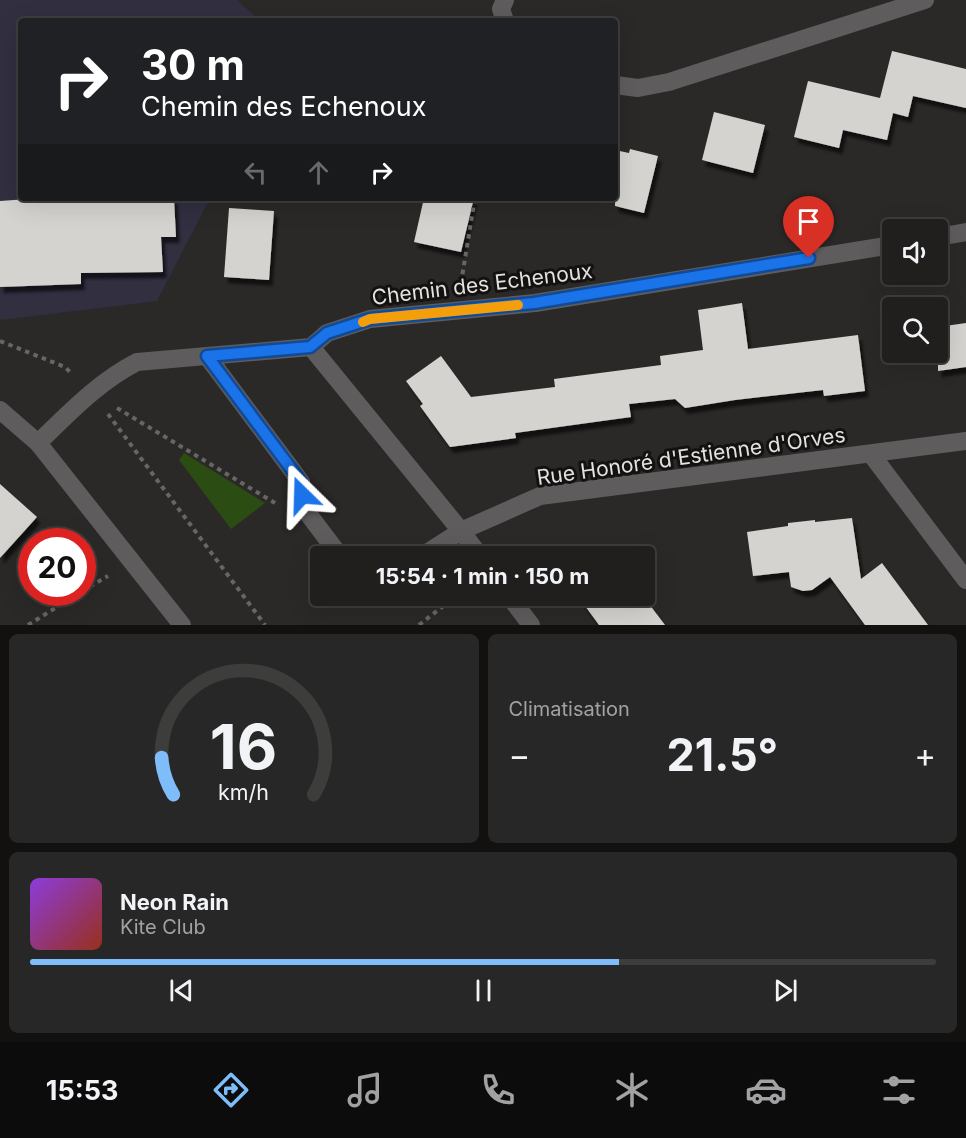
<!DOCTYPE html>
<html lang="fr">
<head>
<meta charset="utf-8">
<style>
	:root { --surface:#201f1e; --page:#282727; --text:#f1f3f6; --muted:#a2a2a4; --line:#3d3d3c; --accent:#7fbdfa }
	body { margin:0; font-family:Inter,sans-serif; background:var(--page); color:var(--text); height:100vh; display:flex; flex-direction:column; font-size:22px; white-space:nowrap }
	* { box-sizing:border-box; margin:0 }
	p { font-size:20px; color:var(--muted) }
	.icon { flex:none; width:33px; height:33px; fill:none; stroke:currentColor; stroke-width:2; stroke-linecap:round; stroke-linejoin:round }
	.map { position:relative; height:625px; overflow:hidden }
	.details { display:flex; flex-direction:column; gap:9px; padding:9px; background:#121110; flex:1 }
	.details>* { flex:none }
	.guide { position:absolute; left:18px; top:18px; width:600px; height:183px; border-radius:6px; box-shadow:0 6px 24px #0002,0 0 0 2px var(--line); background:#202124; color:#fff; overflow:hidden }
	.tools { position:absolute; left:882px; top:219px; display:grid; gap:12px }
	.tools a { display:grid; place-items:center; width:66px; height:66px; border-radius:6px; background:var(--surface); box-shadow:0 6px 24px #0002,0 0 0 2px var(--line); font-size:30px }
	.speed { position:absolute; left:18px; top:528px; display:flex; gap:12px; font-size:30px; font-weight:700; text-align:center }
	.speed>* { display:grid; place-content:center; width:78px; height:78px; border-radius:50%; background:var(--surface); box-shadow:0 6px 24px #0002,0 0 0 2px var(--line); line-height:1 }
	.speed .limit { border:9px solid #d22; background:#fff; color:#111 }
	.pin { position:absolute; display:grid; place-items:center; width:51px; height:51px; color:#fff; margin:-62px -26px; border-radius:50% 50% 50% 0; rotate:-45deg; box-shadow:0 0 6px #0007 }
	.pin .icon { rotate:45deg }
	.me { position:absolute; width:66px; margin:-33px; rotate:338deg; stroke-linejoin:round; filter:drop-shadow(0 0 4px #0008) }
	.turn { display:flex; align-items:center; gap:21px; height:126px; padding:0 24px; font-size:27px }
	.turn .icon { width:78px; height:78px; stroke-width:2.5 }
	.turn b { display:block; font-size:42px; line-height:51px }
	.lanes { display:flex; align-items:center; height:57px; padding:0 24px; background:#0003; justify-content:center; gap:30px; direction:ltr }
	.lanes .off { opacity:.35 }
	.big { font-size:45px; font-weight:700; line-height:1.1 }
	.details .card { flex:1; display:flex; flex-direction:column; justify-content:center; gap:9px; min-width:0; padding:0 21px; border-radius:9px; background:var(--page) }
	.details .dial { align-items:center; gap:0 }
	.dial svg { height:156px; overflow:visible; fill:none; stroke:var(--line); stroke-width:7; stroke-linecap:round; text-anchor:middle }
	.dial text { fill:var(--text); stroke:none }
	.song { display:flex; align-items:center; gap:18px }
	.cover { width:72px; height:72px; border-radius:9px; background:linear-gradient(135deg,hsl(270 70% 55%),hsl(10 70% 35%)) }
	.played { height:6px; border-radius:3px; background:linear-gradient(90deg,var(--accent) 65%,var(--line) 65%) }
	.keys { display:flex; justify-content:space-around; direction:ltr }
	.heat { display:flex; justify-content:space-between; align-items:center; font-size:33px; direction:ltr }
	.details .tiles { flex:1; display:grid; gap:9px; grid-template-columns:1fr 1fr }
	.card:last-child { grid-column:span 2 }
	.trip { position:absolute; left:310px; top:546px; width:345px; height:60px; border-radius:6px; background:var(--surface); box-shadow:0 6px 24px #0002,0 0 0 2px var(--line); font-weight:700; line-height:60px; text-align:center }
	.dock { display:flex; height:96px; justify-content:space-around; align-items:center; background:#0d0c0c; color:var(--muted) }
	.dock .icon { width:42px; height:42px }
	.dock .active { color:var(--accent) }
	.dock b { font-size:27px; color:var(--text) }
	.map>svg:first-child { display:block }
	.education { fill:#312f40 }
	.green { fill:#2b4c12 }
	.building { fill:#d5d3d0; filter:url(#shadow) }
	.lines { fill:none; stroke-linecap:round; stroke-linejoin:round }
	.path { stroke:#676664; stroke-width:4; stroke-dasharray:4.5 4.5; stroke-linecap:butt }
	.minor { stroke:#5e5c5c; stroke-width:18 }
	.route-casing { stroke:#114b97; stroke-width:15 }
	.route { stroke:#1a73e8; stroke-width:10 }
	.slow { stroke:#f59e0b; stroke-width:10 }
	.labels { text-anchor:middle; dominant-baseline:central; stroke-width:6; stroke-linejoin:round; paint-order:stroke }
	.street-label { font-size:21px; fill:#e3e2e0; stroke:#131211 }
</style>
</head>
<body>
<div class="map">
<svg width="966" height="625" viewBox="0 0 966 625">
	<defs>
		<filter id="shadow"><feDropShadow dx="3.5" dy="6" stdDeviation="1.5" flood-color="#0009"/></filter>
	</defs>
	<rect width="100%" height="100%" fill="#2b2928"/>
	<!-- education -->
	<path class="education" d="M0 0H237L260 21H21V198H210L157 301 0 320Z"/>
	<!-- green -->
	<path class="green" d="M184 453 265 503 231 529 179 460Z"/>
	<!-- building -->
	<g class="building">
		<path d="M892 51 966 69V108L913 96 908 117 893 113 887 140 843 130 839 148 794 137 808 81 880 98Z"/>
		<path d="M714 112 765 125 753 173 702 160Z"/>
		<path d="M630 149 658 156 644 213 615 206V150L629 153Z"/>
		<path d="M42 198H174L176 237H161L163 272 81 273V284L0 287V201Z"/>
		<path d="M424 198H474L461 252 414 242Z"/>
		<path d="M229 208 274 211 269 280 224 277Z"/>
		<path d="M742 303 748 349 858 335 865 391 824 396 823 390 735 400 685 408 675 399 629 404 631 417 515 433 516 438 450 447 420 406 423 404 406 381 441 356 471 397 555 387 554 379 661 365 660 356 703 350 698 310Z"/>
		<path d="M966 323V367L938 371V327Z"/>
		<path d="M0 484 37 517 0 558Z"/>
		<path d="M852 518 861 579 882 563 928 625H865L830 577 812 590 803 591 791 587 789 572 753 576 747 532 788 526V523L815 520V522Z"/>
		<path d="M585 596H643L665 625H599L580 599Z"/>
	</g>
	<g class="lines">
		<!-- path -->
		<g class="path">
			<path d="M461 283 475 198"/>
			<path d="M0 341 65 367 72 374"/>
			<path d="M117 408 275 503"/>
			<path d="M108 414 265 625"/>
			<path d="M82 591 108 576"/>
			<path d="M28 625 81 592"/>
			<path d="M419 625 456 596"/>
		</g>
		<!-- minor -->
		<g class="minor">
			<path d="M505 0 501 9 505 21"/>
			<path d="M615 85 638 88 669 82 925 0"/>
			<path d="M938 237 966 232"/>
			<path d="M311 347 461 531 422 556"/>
			<path d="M207 356 301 482 303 507 340 556"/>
			<path d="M0 410 38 443 182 625"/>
			<path d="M38 443C69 413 98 382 137 362L311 347 327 333 370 319 535 303 892 245"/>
			<path d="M871 454 966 580"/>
			<path d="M480 556 461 531 540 496 966 441"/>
			<path d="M370 596 372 598 374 596"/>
			<path d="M509 596 531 625"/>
		</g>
	</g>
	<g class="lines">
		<!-- route casing -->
		<g class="route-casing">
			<path id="route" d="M302 495 301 482 207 356 310 347 327 333 370 319 534 303 809 258"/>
		</g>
		<!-- route -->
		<use href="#route" class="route"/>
		<!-- slow -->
		<path class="slow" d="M363 322 370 319 518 305"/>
	</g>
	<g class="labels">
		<!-- street labels -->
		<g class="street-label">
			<text transform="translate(482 284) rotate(-7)">Chemin des Echenoux</text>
			<text transform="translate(691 456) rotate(-8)">Rue Honoré d'Estienne d'Orves</text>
		</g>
	</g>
</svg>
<div class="tools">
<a><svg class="icon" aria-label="sound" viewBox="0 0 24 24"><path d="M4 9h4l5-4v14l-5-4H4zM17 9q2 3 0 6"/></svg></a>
<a><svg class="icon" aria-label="search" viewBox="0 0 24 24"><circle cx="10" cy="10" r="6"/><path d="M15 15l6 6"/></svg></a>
</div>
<div class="speed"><div class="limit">20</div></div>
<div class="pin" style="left:809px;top:258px;background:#d93025"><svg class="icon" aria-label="arrive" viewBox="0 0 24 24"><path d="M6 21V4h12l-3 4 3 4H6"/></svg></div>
<svg class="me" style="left:302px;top:495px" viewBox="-20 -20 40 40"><path d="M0-17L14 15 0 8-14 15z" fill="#1a73e8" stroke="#fff" stroke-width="4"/></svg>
<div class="trip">15:54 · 1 min · 150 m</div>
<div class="guide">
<div class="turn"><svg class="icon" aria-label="right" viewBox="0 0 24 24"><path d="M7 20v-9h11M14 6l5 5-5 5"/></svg><div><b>30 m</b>Chemin des Echenoux</div></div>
<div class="lanes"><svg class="icon off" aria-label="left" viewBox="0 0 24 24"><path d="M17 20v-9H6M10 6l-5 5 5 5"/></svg><svg class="icon off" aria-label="ahead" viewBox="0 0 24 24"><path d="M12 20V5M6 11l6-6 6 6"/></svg><svg class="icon" aria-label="right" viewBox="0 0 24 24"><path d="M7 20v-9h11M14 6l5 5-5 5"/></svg></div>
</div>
</div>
<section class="details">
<div class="tiles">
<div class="card dial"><svg viewBox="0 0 100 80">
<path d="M14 69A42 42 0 1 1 86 69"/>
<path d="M14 69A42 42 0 0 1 8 50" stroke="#7fbdfa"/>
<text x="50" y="56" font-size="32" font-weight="700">16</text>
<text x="50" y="72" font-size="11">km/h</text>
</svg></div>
<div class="card"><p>Climatisation</p>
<div class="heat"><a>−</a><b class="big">21.5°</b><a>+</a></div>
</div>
<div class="card">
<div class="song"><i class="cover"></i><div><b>Neon Rain</b><p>Kite Club</p></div></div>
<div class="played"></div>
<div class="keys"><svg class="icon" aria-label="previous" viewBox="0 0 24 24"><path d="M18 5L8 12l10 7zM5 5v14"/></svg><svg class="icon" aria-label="pause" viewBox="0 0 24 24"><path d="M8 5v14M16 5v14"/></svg><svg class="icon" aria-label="next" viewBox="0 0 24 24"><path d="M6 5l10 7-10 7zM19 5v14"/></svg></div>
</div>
</div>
</section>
<nav class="dock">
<b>15:53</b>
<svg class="icon active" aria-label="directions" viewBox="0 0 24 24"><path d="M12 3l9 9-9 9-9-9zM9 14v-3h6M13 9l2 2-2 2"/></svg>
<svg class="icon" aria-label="music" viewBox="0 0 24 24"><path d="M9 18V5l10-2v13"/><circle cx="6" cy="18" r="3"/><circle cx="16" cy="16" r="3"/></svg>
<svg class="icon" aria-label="phone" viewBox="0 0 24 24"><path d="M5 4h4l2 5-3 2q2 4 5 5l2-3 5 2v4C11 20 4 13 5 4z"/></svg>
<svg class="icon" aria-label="climate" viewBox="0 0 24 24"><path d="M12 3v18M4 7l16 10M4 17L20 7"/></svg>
<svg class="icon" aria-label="car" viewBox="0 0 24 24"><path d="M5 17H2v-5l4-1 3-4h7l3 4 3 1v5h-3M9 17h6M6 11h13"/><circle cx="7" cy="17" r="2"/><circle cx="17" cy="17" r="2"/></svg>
<svg class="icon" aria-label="filters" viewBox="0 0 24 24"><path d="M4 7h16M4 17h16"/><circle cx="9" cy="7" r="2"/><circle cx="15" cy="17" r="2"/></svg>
</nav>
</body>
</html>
